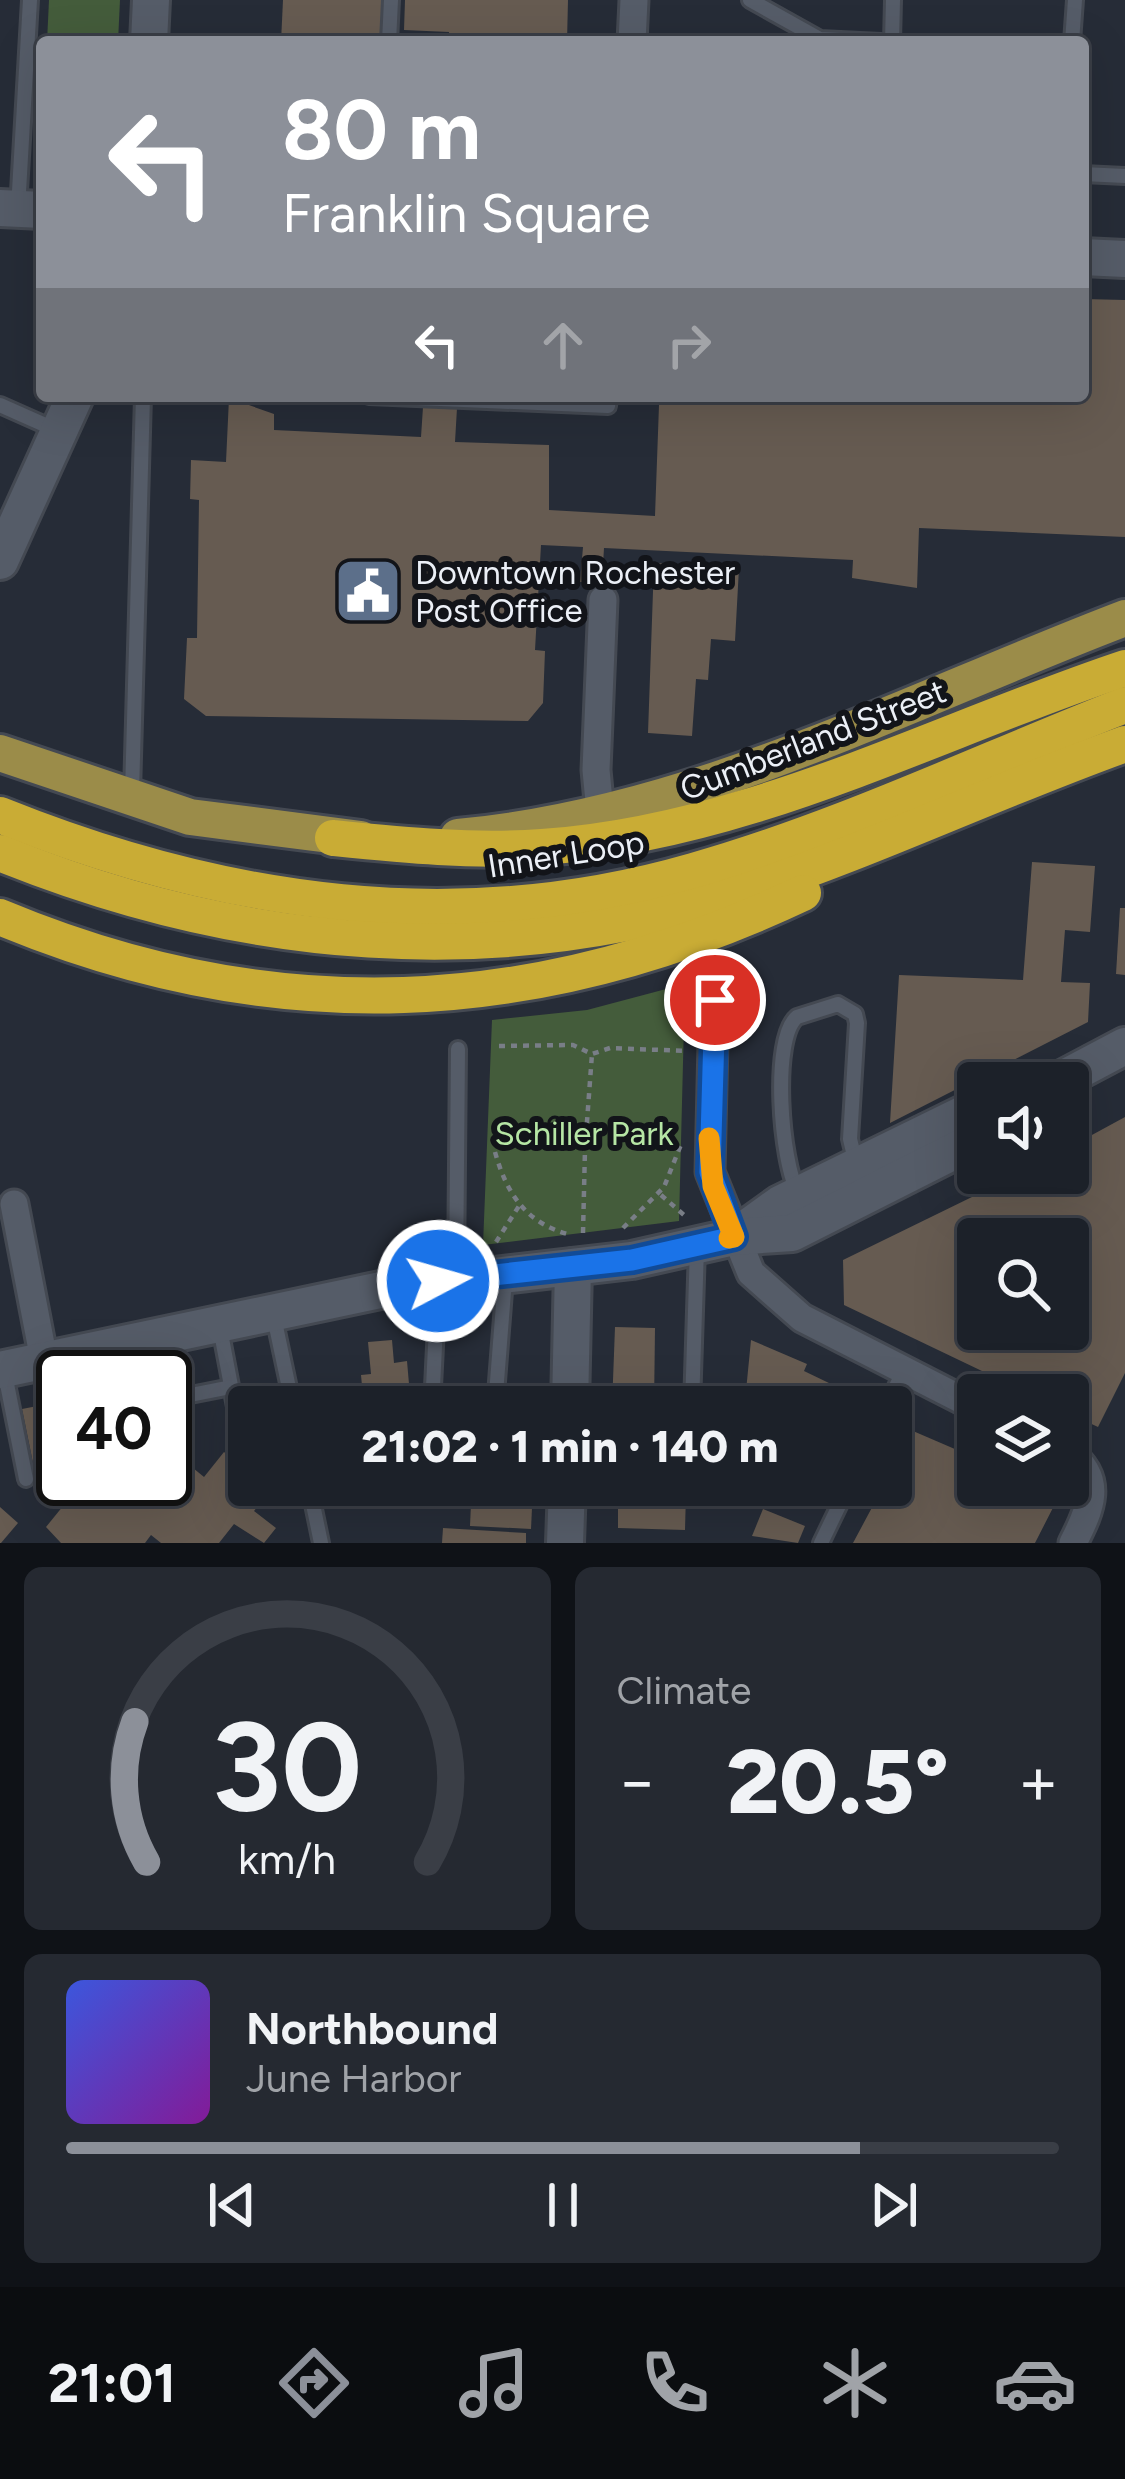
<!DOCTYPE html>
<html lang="en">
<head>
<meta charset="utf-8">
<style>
	:root { --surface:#1c2129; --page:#252931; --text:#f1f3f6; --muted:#a0a3a8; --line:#3a3e46; --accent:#8c9099 }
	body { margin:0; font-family:Figtree,sans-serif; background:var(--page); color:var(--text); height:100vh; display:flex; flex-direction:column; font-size:45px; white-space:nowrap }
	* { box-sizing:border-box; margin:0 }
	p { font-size:39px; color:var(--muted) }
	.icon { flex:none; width:66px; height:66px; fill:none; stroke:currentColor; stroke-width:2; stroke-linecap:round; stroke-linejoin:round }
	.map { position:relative; height:1543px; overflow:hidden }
	.drawer { display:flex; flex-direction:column; gap:24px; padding:24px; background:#0f1217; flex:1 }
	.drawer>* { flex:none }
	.hud { position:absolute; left:36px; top:36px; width:1053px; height:366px; border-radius:12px; box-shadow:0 12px 48px #0002,0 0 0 3px var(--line); background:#8c9099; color:#fff; overflow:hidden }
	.buttons { position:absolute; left:957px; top:1062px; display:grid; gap:24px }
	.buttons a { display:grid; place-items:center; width:132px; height:132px; border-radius:12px; background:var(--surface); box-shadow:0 12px 48px #0002,0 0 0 3px var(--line); font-size:60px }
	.speed { position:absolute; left:36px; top:1350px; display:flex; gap:24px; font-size:60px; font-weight:700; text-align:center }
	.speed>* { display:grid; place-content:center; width:156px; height:156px; border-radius:50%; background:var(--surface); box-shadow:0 12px 48px #0002,0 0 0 3px var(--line); line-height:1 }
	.speed .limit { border:6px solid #111; border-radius:18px; background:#fff; color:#111 }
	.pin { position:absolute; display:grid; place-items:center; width:102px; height:102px; color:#fff; margin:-51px; border:6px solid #fff; border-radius:50%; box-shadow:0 3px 12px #0007 }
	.me { position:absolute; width:132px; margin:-66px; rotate:84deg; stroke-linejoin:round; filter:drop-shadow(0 0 9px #0008) }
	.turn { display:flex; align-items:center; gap:42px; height:252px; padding:0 48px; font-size:54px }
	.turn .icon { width:156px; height:156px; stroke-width:2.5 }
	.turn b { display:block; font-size:84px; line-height:102px }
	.lanes { display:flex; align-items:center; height:114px; padding:0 48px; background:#0003; justify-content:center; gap:60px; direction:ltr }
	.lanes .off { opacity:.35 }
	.big { font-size:90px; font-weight:800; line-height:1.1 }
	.drawer .card { flex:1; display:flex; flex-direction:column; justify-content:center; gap:18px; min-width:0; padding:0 42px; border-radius:18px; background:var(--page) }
	.drawer .dial { align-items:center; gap:0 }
	.dial svg { height:312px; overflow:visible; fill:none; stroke:var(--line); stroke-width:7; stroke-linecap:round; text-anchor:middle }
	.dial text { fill:var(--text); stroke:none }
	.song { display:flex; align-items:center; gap:36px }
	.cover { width:144px; height:144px; border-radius:18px; background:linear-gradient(135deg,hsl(230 70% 55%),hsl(290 70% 35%)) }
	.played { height:12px; border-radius:6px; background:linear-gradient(90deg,var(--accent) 80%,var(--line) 80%) }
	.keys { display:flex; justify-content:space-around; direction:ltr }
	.heat { display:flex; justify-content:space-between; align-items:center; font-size:66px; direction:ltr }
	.drawer .tiles { flex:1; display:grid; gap:24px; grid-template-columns:1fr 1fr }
	.card:last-child { grid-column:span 2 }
	.trip { position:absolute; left:228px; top:1386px; width:684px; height:120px; border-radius:12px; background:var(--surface); box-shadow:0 12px 48px #0002,0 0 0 3px var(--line); font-weight:800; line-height:120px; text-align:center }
	.tabs { display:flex; height:192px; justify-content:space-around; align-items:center; background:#0b0d10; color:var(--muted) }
	.tabs .icon { width:84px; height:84px }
	.tabs .on { color:var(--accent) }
	.tabs b { font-size:54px; color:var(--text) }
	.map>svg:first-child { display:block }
	.green { fill:#445c3b }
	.building { fill:#665b51; fill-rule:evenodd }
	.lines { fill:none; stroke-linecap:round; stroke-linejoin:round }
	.lane-casing { stroke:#444952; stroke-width:20 }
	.street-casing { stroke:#444952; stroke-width:33 }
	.secondary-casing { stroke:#444952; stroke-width:42 }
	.primary-casing { stroke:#444952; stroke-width:42 }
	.highway-casing { stroke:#444952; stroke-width:42 }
	.path { stroke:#797e87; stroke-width:4.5; stroke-dasharray:6 6; stroke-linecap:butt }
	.lane { stroke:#555c68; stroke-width:14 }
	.street { stroke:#555c68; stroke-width:27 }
	.secondary { stroke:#555c68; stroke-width:36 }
	.primary { stroke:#9b8c49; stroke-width:36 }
	.highway { stroke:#c9ac35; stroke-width:36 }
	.route-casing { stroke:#114b97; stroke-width:30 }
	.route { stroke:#1a73e8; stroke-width:21 }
	.slow { stroke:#f59e0b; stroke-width:21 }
	.labels { text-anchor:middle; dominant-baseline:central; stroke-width:12; stroke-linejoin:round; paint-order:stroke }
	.poi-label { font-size:33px; fill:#ebeff6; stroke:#121419; text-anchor:start }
	.street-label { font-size:33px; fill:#ebeff6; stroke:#121419 }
	.park-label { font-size:33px; fill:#b6e6a5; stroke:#121419 }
</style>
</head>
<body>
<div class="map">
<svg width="1125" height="1543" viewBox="0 0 1125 1543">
	<rect width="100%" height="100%" fill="#262c37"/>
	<!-- green -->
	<g class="green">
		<path d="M49 0H120L118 42H47Z"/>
		<path d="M685 984 679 1221 483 1245 492 1020 587 1010Z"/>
	</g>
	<!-- building -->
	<g class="building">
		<path d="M283 0H382L380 42H281Z"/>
		<path d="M405 0H568L567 42H448L449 32 404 30Z"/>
		<path d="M195 35 258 38V42H195Z"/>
		<path d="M1083 299 1125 300V537L919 528 917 588 852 578 853 560 604 548 602 582H580L583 547 541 545 535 650 545 651 543 703 528 721 206 716 184 699 187 638H197L199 500 190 499 191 460 226 462 229 398 274 414V430L421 437 423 407 457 408 455 442 549 445V510L655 516 659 405H648V396H1083Z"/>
		<path d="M654 563 739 568 735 641 711 639 708 680 696 679 692 736 648 733Z"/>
		<path d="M1032 862 1095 866 1090 932 1065 930 1061 982 1090 983 1088 1022 890 1123 899 975 1023 980Z"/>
		<path d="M1120 908H1125V975L1116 974Z"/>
		<path d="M1125 1117V1373L1098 1427 1068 1413V1395H1032L844 1305 843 1260 1021 1173H1068V1148ZM978 1239H1068V1329H978Z"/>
		<path d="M615 1327 655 1328 654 1407H612Z"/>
		<path d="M392 1340 394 1363 407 1361 411 1407H364L361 1375 371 1374 368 1342Z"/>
		<path d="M751 1340 807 1364 804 1371 856 1396 852 1407H764L767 1401 746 1391Z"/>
		<path d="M63 1401V1477L37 1483 22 1409Z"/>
		<path d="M913 1431 978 1459V1485H1039L1060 1494 1035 1543H853L884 1485H891V1473Z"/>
		<path d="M165 1445 204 1477 224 1452 249 1472V1485L271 1490 254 1511 276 1528 264 1543 234 1524 219 1543H161L151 1535 145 1543H61L46 1527 85 1479H165Z"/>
		<path d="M618 1491 686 1493 685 1530 618 1528Z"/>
		<path d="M471 1504 532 1508 531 1529 470 1526Z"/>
		<path d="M0 1507 18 1523 1 1543H0Z"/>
		<path d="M763 1509 805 1526 798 1543 752 1536Z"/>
		<path d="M443 1528 526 1533V1543H442Z"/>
	</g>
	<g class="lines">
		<!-- lane casing -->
		<g class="lane-casing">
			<g id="lane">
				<path d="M750 0 820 39 881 42"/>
				<path d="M389 42 391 0"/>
				<path d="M892 42 893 0"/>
				<path d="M1072 42 1075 0"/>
				<path d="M1083 174 1125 176"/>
				<path d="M18 209 30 0"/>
				<path d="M369 396 608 406 609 396"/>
				<path d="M0 405 54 429"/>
				<path d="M132 793 143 396"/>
				<path d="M798 1192C781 1163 771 1038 797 1017L838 1004 855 1014 857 1023 850 1139 856 1164"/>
				<path d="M456 1279 458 1049"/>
				<path d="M274 1317 293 1407"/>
				<path d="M220 1328 247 1470"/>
				<path d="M5 1374 26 1479"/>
				<path d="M165 1400 231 1387"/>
				<path d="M432 1407 438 1286"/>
				<path d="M495 1407 505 1279"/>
				<path d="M692 1407 697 1247"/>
				<path d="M886 1407 903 1372"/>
				<path d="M309 1485 321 1543"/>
				<path d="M428 1485H449"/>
				<path d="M526 1485 563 1488"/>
				<path d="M821 1543 849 1485"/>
			</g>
		</g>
		<!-- street casing -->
		<g class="street-casing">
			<g id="street">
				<path d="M632 42 634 0"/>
				<path d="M600 812 596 770 603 600"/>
				<path d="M714 1000 710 1172 751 1273 802 1318 978 1408"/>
				<path d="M14 1204 44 1360"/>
				<path d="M1068 1452C1104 1479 1091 1508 1073 1543"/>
			</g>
		</g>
		<!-- secondary casing -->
		<g class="secondary-casing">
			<g id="secondary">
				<path d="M149 42 151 0"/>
				<path d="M0 208 42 210"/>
				<path d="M1083 257 1125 259"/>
				<path d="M0 561 75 396"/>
				<path d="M1055 1083 1125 1046"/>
				<path d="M737 1235 780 1204 978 1107"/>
				<path d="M0 1370 390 1288 632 1260 734 1237 792 1233 978 1139"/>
				<path d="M570 1407 573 1267"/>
				<path d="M565 1543 567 1485"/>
			</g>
		</g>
		<!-- primary casing -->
		<g class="primary-casing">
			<g id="primary">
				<path d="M0 753 190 817 361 839"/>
				<path d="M458 837C695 815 907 701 1125 618"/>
			</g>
		</g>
		<!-- highway casing -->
		<g class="highway-casing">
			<g id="highway">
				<path d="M0 815C224 905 457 939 693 871 841 829 982 761 1125 705"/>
				<path d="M333 838C403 845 472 852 542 847 748 833 933 732 1125 668"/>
				<path d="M0 853C240 950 496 974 744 892 874 849 997 790 1125 744"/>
				<path d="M0 917C273 1031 536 1019 803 893"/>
			</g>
		</g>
		<!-- path -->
		<g class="path">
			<path d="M499 1046 573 1045 592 1054 610 1048 687 1051"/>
			<circle cx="585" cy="1142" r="7"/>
			<path d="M586 1135 592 1054"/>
			<path d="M495 1152C507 1195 527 1224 571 1235"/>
			<path d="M661 1195 684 1215"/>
			<path d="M623 1228 664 1187 682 1142"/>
			<path d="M583 1233 585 1149"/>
			<path d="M496 1242 519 1206"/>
		</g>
		<!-- lane -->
		<use href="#lane" class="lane"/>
		<!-- street -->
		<use href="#street" class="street"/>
		<!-- secondary -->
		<use href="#secondary" class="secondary"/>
		<!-- primary -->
		<use href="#primary" class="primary"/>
		<!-- highway -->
		<use href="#highway" class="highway"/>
	</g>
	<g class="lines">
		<!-- route casing -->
		<g class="route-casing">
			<path id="route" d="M438 1281 632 1260 734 1237 710 1172 715 1000"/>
		</g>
		<!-- route -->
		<use href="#route" class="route"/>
		<!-- slow -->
		<path class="slow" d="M709 1138 713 1186 734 1237 729 1238"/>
	</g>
	<!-- icons -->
	<defs>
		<g id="civic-square" transform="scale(3.45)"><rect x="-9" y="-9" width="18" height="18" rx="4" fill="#5c6f8a" stroke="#121419"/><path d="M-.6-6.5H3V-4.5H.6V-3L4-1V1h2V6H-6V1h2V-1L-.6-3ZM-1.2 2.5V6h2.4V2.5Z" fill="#fff"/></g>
	</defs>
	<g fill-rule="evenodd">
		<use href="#civic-square" x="368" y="591"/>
	</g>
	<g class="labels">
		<!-- poi labels -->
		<g class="poi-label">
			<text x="415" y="572">Downtown Rochester<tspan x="415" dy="38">Post Office</tspan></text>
		</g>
		<!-- street labels -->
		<g class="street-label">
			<text transform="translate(813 740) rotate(-21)">Cumberland Street</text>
			<text transform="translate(566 854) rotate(-9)">Inner Loop</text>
		</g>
		<!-- park labels -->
		<g class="park-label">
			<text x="584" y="1133">Schiller Park</text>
		</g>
	</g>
</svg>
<div class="buttons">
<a><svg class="icon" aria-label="sound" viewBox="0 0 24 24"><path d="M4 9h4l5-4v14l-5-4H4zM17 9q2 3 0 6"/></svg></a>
<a><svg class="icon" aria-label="search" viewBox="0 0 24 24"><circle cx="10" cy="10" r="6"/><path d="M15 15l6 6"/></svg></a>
<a><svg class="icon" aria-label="layers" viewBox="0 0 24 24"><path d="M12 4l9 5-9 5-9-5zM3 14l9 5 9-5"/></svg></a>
</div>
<div class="speed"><div class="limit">40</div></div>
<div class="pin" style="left:715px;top:1000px;background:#d93025"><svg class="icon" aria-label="arrive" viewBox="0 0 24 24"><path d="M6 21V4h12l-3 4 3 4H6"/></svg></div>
<svg class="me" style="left:438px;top:1281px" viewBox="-20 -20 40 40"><circle r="17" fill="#1a73e8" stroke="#fff" stroke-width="3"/><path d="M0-11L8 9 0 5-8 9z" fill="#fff"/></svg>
<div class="trip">21:02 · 1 min · 140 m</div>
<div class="hud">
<div class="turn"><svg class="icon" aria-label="left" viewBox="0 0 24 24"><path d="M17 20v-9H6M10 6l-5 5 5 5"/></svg><div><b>80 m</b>Franklin Square</div></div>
<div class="lanes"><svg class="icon" aria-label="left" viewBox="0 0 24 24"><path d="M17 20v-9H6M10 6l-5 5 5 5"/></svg><svg class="icon off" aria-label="ahead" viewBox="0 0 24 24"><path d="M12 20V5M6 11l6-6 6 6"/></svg><svg class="icon off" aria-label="right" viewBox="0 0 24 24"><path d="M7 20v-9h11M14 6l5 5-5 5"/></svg></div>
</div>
</div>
<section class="drawer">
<div class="tiles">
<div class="card dial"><svg viewBox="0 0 100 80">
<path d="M14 69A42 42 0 1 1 86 69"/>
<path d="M14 69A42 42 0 0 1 11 33" stroke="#8c9099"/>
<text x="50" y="56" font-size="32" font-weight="700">30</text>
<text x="50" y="72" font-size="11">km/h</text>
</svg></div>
<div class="card"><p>Climate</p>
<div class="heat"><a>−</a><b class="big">20.5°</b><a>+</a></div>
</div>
<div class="card">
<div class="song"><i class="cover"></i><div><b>Northbound</b><p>June Harbor</p></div></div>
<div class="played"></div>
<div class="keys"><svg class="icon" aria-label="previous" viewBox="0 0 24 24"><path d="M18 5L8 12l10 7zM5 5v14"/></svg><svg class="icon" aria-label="pause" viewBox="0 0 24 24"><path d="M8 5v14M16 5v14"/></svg><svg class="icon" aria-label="next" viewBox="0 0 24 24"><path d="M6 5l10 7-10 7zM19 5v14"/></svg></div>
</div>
</div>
</section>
<nav class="tabs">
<b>21:01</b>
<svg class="icon on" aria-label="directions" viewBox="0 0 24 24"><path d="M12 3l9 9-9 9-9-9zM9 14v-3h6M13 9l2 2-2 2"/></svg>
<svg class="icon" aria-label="music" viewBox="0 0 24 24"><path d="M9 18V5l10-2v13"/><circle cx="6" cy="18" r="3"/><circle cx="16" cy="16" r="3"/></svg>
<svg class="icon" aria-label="phone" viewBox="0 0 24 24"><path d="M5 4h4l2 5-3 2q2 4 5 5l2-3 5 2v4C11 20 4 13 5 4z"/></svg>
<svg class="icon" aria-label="climate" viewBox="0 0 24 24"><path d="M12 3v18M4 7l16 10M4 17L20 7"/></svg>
<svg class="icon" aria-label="car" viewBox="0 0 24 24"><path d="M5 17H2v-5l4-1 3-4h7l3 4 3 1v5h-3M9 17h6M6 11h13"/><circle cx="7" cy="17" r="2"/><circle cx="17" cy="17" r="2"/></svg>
</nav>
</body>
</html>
